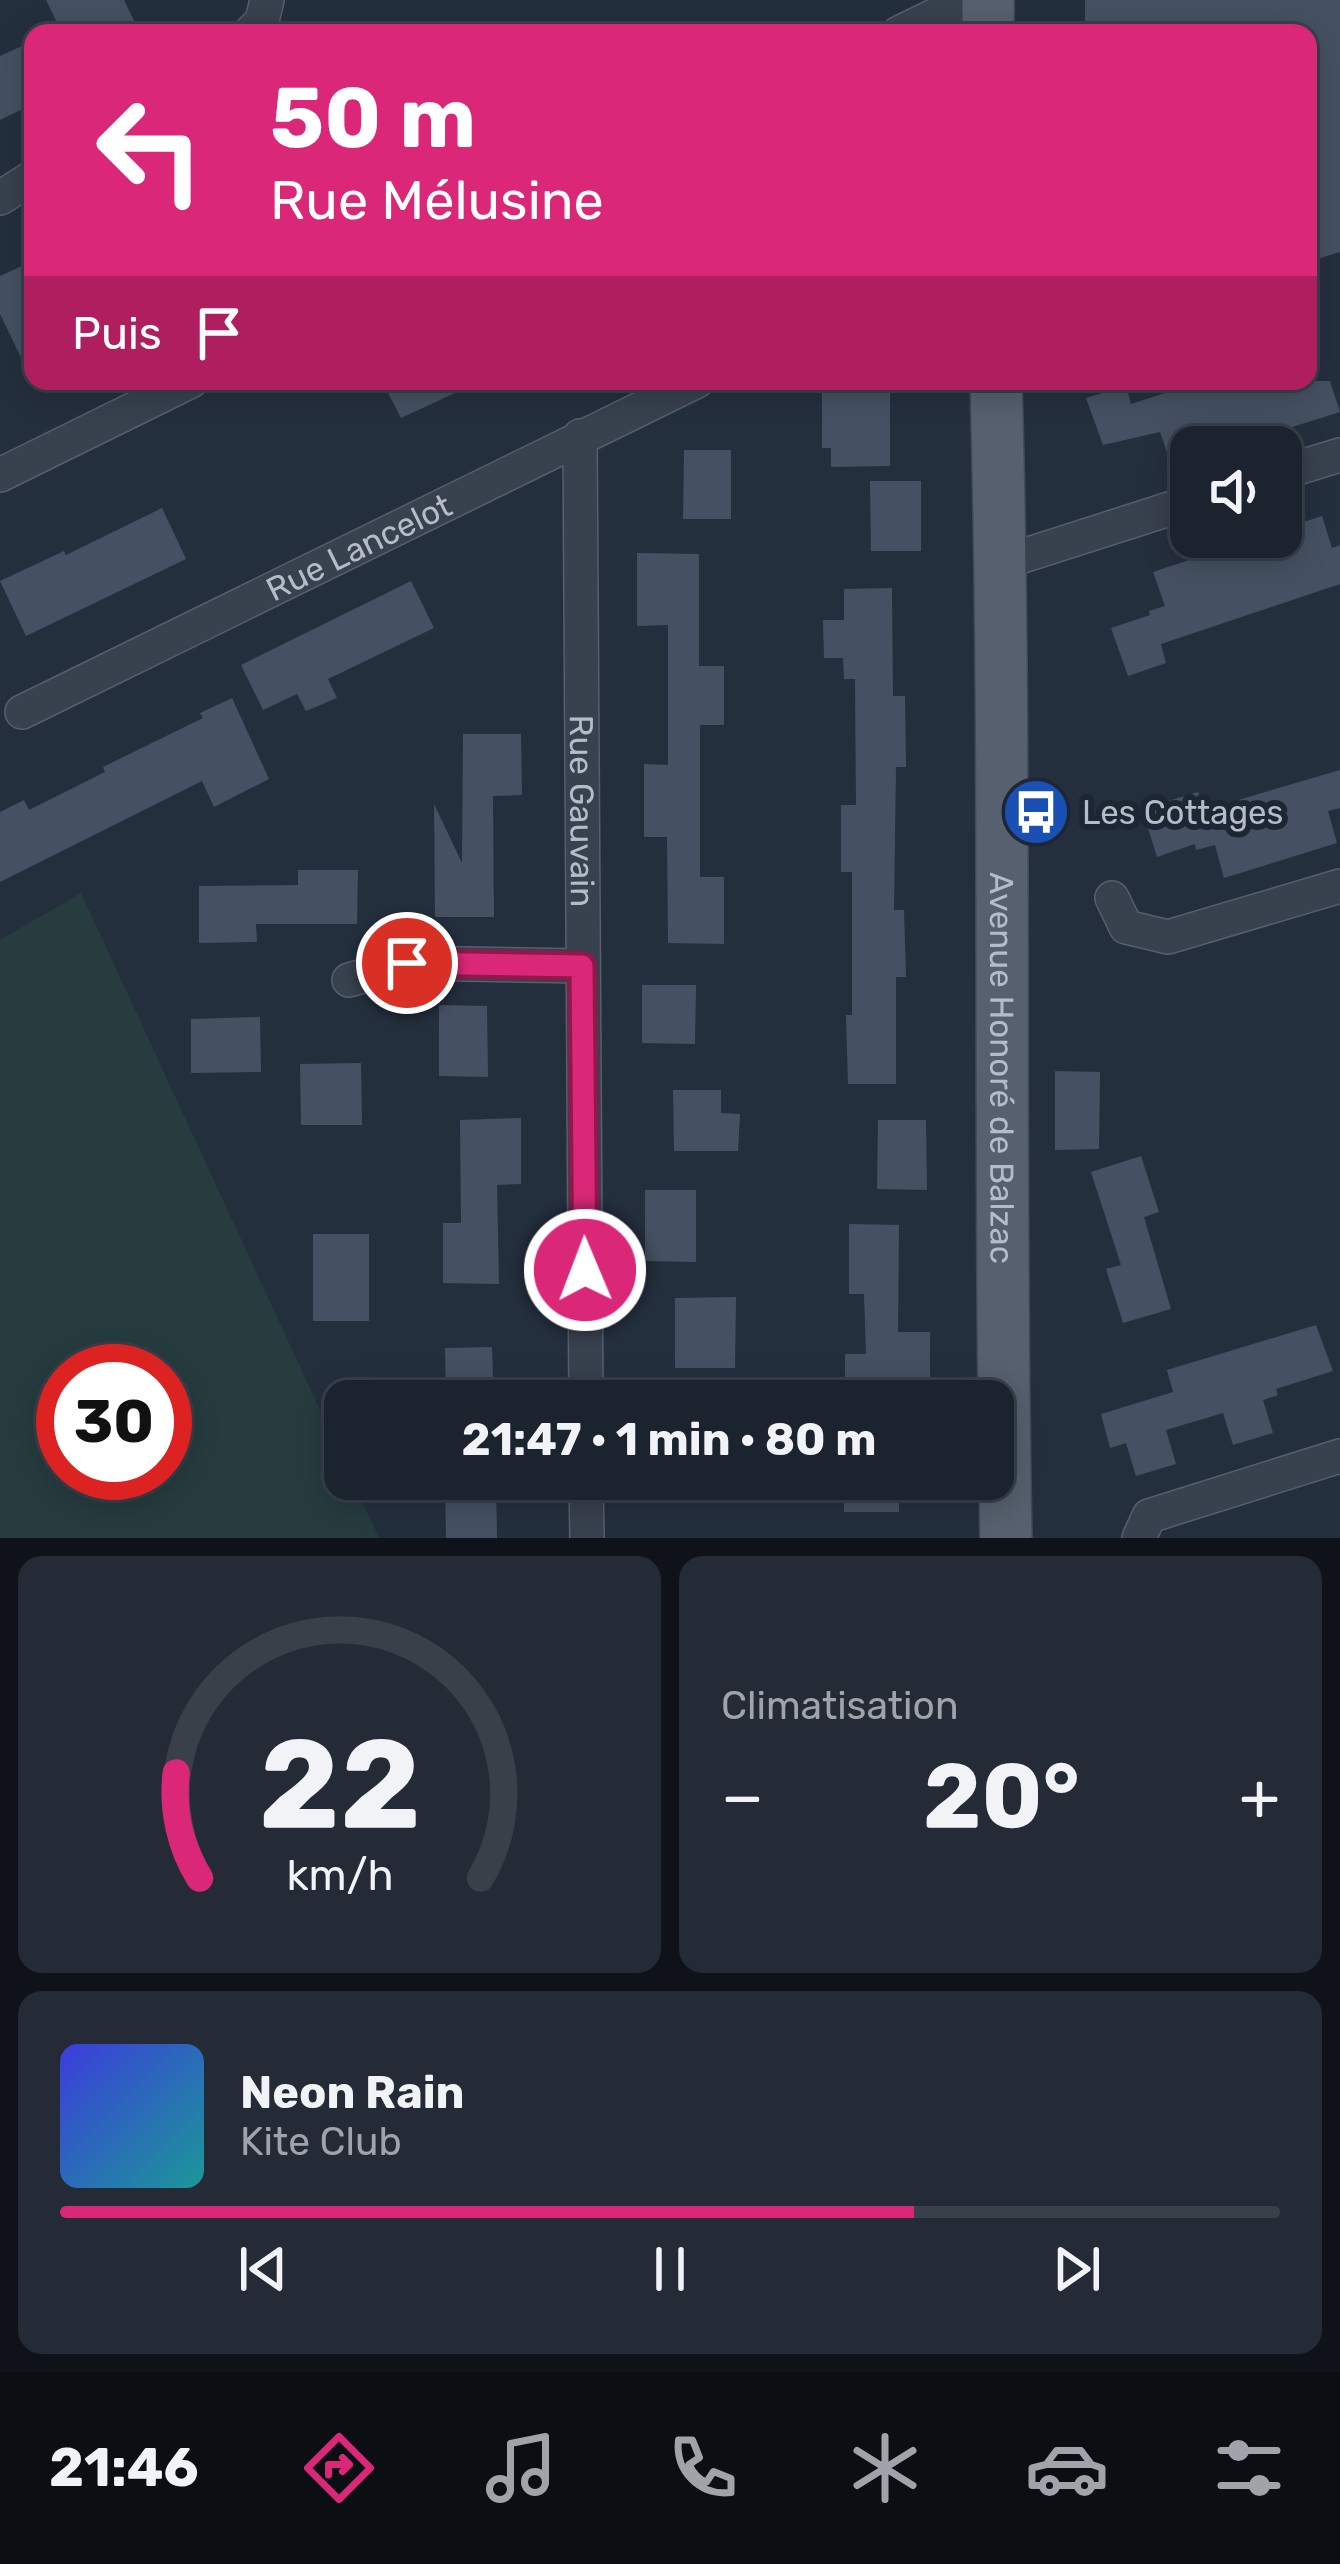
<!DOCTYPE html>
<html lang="fr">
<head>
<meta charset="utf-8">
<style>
	:root { --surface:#1b232e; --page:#242b36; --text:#f1f3f6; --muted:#a0a4aa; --line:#39404a; --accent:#db2777 }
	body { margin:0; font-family:Rubik,sans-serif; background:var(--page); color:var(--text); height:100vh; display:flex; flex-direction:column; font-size:45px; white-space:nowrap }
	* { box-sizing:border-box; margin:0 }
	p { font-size:39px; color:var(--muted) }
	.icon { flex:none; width:66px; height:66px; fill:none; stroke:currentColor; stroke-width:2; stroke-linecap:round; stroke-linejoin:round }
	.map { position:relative; height:1538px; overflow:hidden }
	.details { display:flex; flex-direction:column; gap:18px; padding:18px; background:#0f1319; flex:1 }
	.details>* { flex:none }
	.hud { position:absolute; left:24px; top:24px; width:1293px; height:366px; border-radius:24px; box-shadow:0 6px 30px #0003,0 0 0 3px var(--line); background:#db2777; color:#fff; overflow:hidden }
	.buttons { position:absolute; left:1170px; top:426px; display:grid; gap:24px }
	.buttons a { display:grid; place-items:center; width:132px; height:132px; border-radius:24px; background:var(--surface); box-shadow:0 6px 30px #0003,0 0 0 3px var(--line); font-size:60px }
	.speed { position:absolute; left:36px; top:1344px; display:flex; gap:24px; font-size:60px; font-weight:700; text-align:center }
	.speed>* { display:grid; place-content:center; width:156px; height:156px; border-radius:50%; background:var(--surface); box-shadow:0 6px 30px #0003,0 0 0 3px var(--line); line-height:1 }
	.speed .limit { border:18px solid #d22; background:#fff; color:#111 }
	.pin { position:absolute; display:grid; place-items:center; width:102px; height:102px; color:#fff; margin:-51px; border:6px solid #fff; border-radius:50%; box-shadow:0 3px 12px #0007 }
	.me { position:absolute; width:132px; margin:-66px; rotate:359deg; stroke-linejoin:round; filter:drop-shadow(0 0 9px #0008) }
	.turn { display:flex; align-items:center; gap:42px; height:252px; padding:0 48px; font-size:54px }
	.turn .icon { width:156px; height:156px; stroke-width:2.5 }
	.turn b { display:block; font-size:84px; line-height:102px }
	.then { display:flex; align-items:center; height:114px; padding:0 48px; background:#0003; gap:24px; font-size:45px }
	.big { font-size:90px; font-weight:700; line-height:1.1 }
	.details .widget { flex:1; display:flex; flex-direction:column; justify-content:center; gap:18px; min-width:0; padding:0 42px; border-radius:24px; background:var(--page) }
	.details .dial { align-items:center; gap:0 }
	.dial svg { height:312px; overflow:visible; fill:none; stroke:var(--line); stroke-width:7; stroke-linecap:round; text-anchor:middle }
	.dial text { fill:var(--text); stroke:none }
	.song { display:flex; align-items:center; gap:36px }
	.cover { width:144px; height:144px; border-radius:18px; background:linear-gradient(135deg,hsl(240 70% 55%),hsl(180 70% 35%)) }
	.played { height:12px; border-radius:6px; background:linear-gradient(90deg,var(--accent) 70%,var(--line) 70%) }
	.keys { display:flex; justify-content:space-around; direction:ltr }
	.heat { display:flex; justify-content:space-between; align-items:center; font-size:66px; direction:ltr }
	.details .tiles { flex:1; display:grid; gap:18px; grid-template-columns:1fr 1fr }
	.widget:last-child { grid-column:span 2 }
	.trip { position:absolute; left:324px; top:1380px; width:690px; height:120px; border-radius:24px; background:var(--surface); box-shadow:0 6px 30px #0003,0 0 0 3px var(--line); font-weight:700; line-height:120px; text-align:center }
	.tabs { display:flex; height:192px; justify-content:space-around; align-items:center; background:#0b0e12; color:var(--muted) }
	.tabs .icon { width:84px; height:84px }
	.tabs .selected { color:var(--accent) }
	.tabs b { font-size:54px; color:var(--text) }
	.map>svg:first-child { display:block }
	.green { fill:#263c3f; fill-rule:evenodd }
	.building { fill:#455162 }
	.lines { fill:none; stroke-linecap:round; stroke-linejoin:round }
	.street-casing { stroke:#565f6c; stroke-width:36 }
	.primary-casing { stroke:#414a57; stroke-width:54 }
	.street { stroke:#38414e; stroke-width:33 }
	.primary { stroke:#56606e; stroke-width:51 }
	.route-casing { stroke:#8e194d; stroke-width:30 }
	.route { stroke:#db2777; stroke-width:21 }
	.labels { text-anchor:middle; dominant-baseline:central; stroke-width:12; stroke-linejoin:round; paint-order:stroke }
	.street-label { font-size:33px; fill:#b4bcc9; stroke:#1d2633 }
	.poi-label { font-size:33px; fill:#b4bcc9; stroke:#1d2633; text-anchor:start }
</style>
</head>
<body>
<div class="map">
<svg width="1340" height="1538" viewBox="0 0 1340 1538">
	<rect width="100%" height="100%" fill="#242f3e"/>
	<!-- green -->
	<path class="green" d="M81 893 345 1464V1479H352L379 1538H0V940ZM63 1371H165V1473H63Z"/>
	<!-- building -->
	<g class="building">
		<path d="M46 0H124L136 25 119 33H62Z"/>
		<path d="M1085 0H1340V252L1308 262V33H1085Z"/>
		<path d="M33 41V104L0 120V56Z"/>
		<path d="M33 261V382L0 314V276Z"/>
		<path d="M382 381H481L401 418Z"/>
		<path d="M822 381H890V466L831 467V448H822Z"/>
		<path d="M1203 381H1330L1340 412 1228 447H1191V482L1178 484 1160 432 1103 445 1086 398 1126 386 1131 404Z"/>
		<path d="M684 450H731V519H683Z"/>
		<path d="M870 481H921V551H871Z"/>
		<path d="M162 508 186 559 26 636 0 581 64 551 66 555Z"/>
		<path d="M1322 516 1332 548 1340 545V584L1161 644 1166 663 1128 676 1111 628 1150 615 1149 611 1165 606 1153 572 1210 553 1281 537 1282 529Z"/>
		<path d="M637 553 699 554V666H724V725H700V877H724V944L668 943 667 837H644V764L668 765V625L637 626Z"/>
		<path d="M411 581 434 628 328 679 337 698 306 711 297 694 263 710 241 665Z"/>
		<path d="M892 588 893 696H905L906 767H896L894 910H904L906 977H896V1084H848L846 1015H852V872H841V805H856L855 679H844L843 658H824L823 620H844V589Z"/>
		<path d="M232 698 269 779 214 807 202 781 0 882V812L24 800 29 810 105 772 103 767 203 718 200 713Z"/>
		<path d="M463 734H521L522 795 493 796 494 917H435L434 804 462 863Z"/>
		<path d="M1340 770V808L1328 811 1337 843 1224 878 1215 845 1196 850 1195 844 1157 857 1142 809 1198 792 1204 810Z"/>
		<path d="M298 870H358L357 924H256L257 942 199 943V886L298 885Z"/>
		<path d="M642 985H696L695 1044 642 1043Z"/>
		<path d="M439 1005 487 1006 488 1077 439 1076Z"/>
		<path d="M260 1017 261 1072 191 1073V1019Z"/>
		<path d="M361 1063 362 1125H301L300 1064Z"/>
		<path d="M1055 1071 1100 1072 1099 1149 1055 1150Z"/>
		<path d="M673 1090H721V1113L740 1114 738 1151H674Z"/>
		<path d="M521 1118V1184L497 1185 499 1284 443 1283V1223H461L460 1120Z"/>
		<path d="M878 1120H926L927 1190 877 1189Z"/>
		<path d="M1141 1156 1159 1212 1144 1217 1171 1309 1123 1323 1106 1269 1121 1265 1091 1172Z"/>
		<path d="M645 1190H696V1262L645 1261Z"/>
		<path d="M849 1224 899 1225 898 1332H930V1401H866V1387H845V1354H866L864 1294H849Z"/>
		<rect x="313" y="1234" width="56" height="87"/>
		<path d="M736 1297 735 1368H675V1298Z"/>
		<path d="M1316 1325 1333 1371 1276 1389 1278 1395 1263 1400 1273 1433 1233 1445 1223 1413 1166 1430 1176 1464 1136 1476 1126 1443 1110 1448 1101 1414 1173 1392 1167 1370Z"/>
		<path d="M492 1347 494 1401H446L445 1348Z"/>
		<path d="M445 1479H496L497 1538H446Z"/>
		<rect x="844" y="1479" width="55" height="33"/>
	</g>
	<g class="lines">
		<!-- street casing -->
		<g class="street-casing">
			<g id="street">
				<path d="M250 33 262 21 267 0"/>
				<path d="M899 33 958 4 978 0"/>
				<path d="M0 198 33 177"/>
				<path id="s1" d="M580 436 586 1401"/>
				<path d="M1281 473 1340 455"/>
				<path d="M0 475 191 381"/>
				<path d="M1001 563 1191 502"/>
				<path id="s2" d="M22 712 697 381"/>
				<path d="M1112 898 1126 927 1168 937 1340 886"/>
				<path d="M349 980 407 963 582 966"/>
				<path d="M586 1479 587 1538"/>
				<path d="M1139 1538 1149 1516 1340 1456"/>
			</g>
		</g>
		<!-- primary casing -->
		<g class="primary-casing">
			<g id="primary">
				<path d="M988 0V33"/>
				<path id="s3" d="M996 381C1007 767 998 1152 1006 1538"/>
			</g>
		</g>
		<!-- street -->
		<use href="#street" class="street"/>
		<!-- primary -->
		<use href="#primary" class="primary"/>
	</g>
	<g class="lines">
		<!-- route casing -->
		<g class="route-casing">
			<path id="route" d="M407 963 582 966 585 1270"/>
		</g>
		<!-- route -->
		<use href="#route" class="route"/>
	</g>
	<!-- icons -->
	<defs>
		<g id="bus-disc" transform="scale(3.45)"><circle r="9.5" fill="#1a4fb4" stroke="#1d2633"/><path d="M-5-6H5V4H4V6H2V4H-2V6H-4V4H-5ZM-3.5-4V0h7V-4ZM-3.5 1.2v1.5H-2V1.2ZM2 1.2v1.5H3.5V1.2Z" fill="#fff"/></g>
	</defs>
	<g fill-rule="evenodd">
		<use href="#bus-disc" x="1036" y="812"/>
	</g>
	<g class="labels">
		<!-- street labels -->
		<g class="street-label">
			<text stroke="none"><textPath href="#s2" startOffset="375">Rue Lancelot</textPath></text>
			<text stroke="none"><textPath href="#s1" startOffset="375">Rue Gauvain</textPath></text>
			<text stroke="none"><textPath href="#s3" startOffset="687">Avenue Honoré de Balzac</textPath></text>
		</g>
		<!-- poi labels -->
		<g class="poi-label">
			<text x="1082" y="812">Les Cottages</text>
		</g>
	</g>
</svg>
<div class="buttons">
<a><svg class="icon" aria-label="sound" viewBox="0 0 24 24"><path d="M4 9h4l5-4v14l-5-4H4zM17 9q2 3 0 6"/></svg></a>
</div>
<div class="speed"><div class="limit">30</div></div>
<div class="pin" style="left:407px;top:963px;background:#d93025"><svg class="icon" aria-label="arrive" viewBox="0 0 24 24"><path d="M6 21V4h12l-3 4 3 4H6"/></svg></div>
<svg class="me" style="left:585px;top:1270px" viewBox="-20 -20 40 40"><circle r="17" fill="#db2777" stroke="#fff" stroke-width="3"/><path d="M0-11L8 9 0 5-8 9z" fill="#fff"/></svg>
<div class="trip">21:47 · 1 min · 80 m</div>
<div class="hud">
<div class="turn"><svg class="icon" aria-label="left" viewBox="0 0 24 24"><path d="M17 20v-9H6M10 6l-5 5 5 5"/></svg><div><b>50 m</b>Rue Mélusine</div></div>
<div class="then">Puis<svg class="icon" aria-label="arrive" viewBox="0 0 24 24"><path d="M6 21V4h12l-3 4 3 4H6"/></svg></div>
</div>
</div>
<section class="details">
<div class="tiles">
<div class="widget dial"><svg viewBox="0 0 100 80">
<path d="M14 69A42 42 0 1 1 86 69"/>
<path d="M14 69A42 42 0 0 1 8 42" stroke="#db2777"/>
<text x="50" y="56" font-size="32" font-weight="700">22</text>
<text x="50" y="72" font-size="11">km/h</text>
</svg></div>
<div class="widget"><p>Climatisation</p>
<div class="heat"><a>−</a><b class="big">20°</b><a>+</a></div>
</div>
<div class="widget">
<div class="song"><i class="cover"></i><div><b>Neon Rain</b><p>Kite Club</p></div></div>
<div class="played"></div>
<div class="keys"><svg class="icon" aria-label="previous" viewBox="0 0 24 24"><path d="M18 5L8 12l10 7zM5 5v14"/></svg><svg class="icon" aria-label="pause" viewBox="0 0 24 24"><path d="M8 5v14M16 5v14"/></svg><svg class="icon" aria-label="next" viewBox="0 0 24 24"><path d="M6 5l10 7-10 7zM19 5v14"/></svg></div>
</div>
</div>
</section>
<nav class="tabs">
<b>21:46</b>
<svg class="icon selected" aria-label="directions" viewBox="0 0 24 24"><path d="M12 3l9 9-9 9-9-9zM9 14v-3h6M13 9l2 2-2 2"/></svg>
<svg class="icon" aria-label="music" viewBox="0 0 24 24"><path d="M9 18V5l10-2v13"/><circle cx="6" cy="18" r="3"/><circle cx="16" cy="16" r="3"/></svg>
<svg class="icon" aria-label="phone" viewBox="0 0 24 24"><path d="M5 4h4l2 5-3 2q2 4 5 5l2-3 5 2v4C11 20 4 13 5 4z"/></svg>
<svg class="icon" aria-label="climate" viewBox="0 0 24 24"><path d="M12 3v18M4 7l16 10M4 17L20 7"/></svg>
<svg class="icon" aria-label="car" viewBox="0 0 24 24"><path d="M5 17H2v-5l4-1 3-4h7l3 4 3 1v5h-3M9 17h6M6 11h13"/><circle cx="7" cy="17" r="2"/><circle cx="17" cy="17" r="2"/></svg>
<svg class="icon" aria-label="filters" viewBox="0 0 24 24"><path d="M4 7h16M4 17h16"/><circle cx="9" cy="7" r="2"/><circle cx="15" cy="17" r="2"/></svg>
</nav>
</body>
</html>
